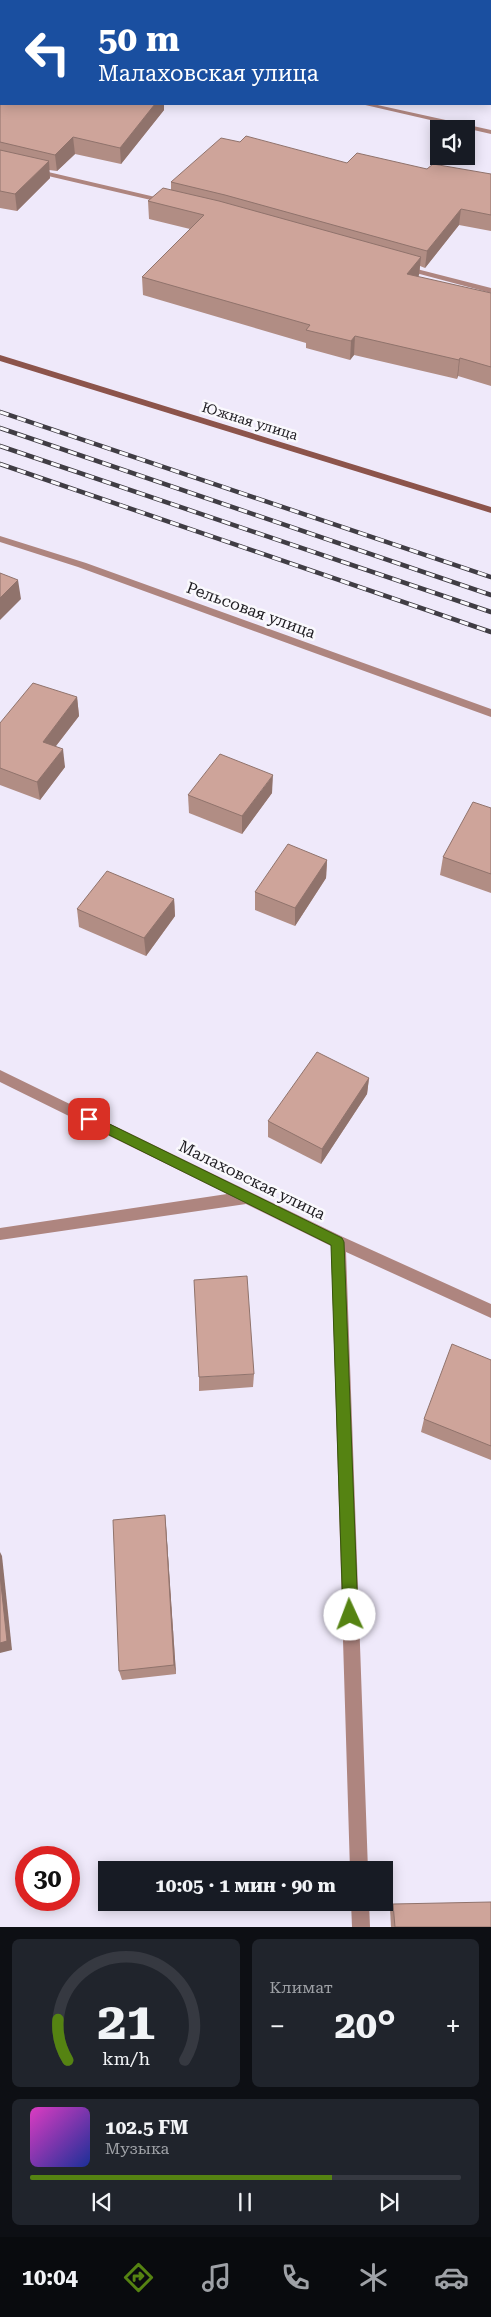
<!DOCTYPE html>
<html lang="ru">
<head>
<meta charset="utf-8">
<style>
	:root { --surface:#171b24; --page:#20242c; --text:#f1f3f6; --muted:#9ea1a6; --line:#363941; --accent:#558312 }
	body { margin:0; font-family:"Roboto Serif",serif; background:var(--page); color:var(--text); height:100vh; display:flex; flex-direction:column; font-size:19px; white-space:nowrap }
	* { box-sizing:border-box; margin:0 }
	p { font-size:16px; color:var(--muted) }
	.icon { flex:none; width:28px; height:28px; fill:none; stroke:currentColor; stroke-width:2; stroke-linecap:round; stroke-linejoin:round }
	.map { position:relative; height:1927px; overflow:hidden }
	.panel { display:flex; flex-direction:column; gap:12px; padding:12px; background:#0d0f14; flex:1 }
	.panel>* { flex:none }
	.top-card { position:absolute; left:0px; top:0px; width:491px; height:105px; box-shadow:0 2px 12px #0003; background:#1a4fa0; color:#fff; overflow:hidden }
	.controls { position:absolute; left:430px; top:120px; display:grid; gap:10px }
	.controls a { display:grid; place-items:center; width:45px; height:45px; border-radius:0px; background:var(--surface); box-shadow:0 2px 12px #0003; font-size:25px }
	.speed { position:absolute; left:15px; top:1846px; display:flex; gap:10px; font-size:25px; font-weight:700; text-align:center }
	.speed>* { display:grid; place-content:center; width:65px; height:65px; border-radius:50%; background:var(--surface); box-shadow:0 2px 12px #0003; line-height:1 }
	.speed .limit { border:8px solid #d22; background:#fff; color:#111 }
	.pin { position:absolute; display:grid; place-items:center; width:42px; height:42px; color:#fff; margin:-21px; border-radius:10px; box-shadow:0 2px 8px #0006 }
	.me { position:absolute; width:55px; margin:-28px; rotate:358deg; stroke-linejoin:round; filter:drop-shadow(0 0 4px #0008) }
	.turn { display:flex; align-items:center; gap:18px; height:105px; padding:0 15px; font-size:22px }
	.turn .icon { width:65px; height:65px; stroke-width:2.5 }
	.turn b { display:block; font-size:35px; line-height:42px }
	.big { font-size:38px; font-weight:700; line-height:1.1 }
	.panel .card { flex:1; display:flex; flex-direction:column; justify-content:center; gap:8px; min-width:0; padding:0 18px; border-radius:8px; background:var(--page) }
	.panel .dial { align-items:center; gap:0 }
	.dial svg { height:130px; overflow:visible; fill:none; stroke:var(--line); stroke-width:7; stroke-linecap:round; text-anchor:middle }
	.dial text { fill:var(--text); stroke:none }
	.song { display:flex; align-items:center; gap:15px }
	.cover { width:60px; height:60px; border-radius:8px; background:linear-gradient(135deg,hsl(310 70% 55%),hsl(230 70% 35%)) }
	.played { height:5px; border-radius:2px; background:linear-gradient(90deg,var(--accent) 70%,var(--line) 70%) }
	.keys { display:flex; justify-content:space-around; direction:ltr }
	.heat { display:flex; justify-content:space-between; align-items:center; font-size:28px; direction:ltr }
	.panel .tiles { flex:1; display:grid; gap:12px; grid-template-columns:1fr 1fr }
	.card:last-child { grid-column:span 2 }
	.trip { position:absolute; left:98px; top:1861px; width:295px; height:50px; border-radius:0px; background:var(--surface); box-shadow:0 2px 12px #0003; font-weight:700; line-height:50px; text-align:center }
	.menu { display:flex; height:80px; justify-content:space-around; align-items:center; background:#090b0e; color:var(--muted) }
	.menu .icon { width:35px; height:35px }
	.menu .selected { color:var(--accent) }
	.menu b { font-size:22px; color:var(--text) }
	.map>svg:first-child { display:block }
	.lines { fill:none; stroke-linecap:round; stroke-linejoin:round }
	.lane { fill:#ae857f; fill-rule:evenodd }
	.street { fill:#ae857f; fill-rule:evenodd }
	.secondary { fill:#8c544b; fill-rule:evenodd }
	.rail-casing { stroke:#403d44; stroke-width:4.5 }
	.rail { stroke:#faf9fd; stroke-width:3; stroke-dasharray:9; stroke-linecap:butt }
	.wall { fill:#b18d84 }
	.shaded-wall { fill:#90736c }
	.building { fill:#cea49a; stroke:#90736c }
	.route { fill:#558312; stroke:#37550c }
	.labels { text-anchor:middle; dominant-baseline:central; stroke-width:5; stroke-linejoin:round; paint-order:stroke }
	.far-street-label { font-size:14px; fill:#1e1c21; stroke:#faf9fd }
	.street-label { font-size:16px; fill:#1e1c21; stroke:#faf9fd }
</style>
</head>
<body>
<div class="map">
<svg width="491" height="1927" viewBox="0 0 491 1927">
	<rect width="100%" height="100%" fill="#efe9fa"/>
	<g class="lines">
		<!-- lane -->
		<g class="lane">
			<path d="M31 168 168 200 172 202 168 204 31 172Z"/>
			<path d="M401 265 491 288V293L401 269Z"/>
		</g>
		<!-- street -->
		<g class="street">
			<rect x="0" y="18" width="1" height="5"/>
			<path d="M361 104H373L491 130V134Z"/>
			<path d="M0 536 86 563 491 709V717L78 567 0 542Z"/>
			<path d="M0 1070 343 1237 491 1304V1318L346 1252 368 1870H350L331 1246 246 1204 0 1240V1228L227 1194 0 1082Z"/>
			<path d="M351 1902H369L370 1927H352Z"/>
		</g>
		<!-- secondary -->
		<path class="secondary" d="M0 355 491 507V513L0 361Z"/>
		<!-- rail casing -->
		<g class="rail-casing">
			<g id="rail">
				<path d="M0 412 491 577"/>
				<path d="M0 428 491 595"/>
				<path d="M0 446 491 612"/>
				<path d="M0 464 491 632"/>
			</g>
		</g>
		<!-- rail -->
		<use href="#rail" class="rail"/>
	</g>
	<!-- wall -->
	<g class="wall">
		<path d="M0 41 155 104H164V110L121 164 75 154 57 171 49 170 50 178 17 211 0 208Z"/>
		<path d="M347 163 491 174V231L459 225 425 268 420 266 419 275 418 277 491 293V386L458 376 457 379 354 355 350 360 306 348V343L143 295 142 277 190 229 149 219 148 201 171 190V182Z"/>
		<path d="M77 697 79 716 56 746 65 767 40 800 0 785V723Z"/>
		<path d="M272 793 242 834 189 813 188 795Z"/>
		<path d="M491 808V893L440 875 443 857Z"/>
		<path d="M327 860 326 878 295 926 255 910V892Z"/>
		<path d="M174 899 175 916 146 956 79 927 77 909Z"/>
		<path d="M369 1078 367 1094 321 1164 268 1137V1121Z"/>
		<path d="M491 1360V1460L421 1432 424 1419Z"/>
		<path d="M254 1374 253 1387 199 1391V1377Z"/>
		<path d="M165 1515 166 1526 176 1674 122 1680 119 1671Z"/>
		<path d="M393 1904 491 1927H391L390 1908Z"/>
	</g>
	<!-- shaded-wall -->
	<g class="shaded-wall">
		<path d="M211 0H227V1H209Z"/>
		<path d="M491 59V74L490 75V60Z"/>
		<path d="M155 104H164V110L121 164 120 148Z"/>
		<path d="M73 137 75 154 57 171 55 155Z"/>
		<path d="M49 161 50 178 17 211 15 194Z"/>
		<path d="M461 209 459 225 425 268 427 251Z"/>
		<path d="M421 257 419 275 405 293 407 274Z"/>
		<path d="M355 336 354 355 350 360 351 341Z"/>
		<path d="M460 358 458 376 457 379 459 360Z"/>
		<path d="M18 580 21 599 0 620V598Z"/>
		<path d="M77 697 79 716 45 760 43 742Z"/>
		<path d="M63 749 65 767 40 800 37 782Z"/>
		<path d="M273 775 272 793 242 834V816Z"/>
		<path d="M327 860 326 878 295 926V908Z"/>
		<path d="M174 899 175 916 146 956 144 938Z"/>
		<path d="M369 1078 367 1094 321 1164 322 1149Z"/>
		<path d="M165 1515 166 1526 176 1674 174 1665Z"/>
		<path d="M0 1552 2 1556 12 1650 0 1653Z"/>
	</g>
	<!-- building -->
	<g class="building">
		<path d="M105 0H211L209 1H103Z"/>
		<path d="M490 25H491V59L490 60Z"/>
		<path d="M1 40V104H155L120 148 73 137 55 155 0 142V41Z"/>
		<path d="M246 136 347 163 357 153 427 169 433 164 491 174V215L461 209 427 251 225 195 171 182 221 138 240 142Z"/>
		<path d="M0 150 49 161 15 194 0 191Z"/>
		<path d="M163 188 219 201 421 257 407 274 491 293V367L460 358 459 360 355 336 351 341 306 330 310 325 142 277 204 215 148 201Z"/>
		<path d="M0 573 18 580 0 598Z"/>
		<path d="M33 683 77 697 43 742 63 749 37 782 0 768V723Z"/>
		<path d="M220 754 273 775 242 816 188 795Z"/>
		<path d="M473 802 491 808V874L443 857Z"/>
		<path d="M288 844 327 860 295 908 255 892Z"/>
		<path d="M107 871 174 899 144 938 77 909Z"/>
		<path d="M317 1052 369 1078 322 1149 268 1121Z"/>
		<path d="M247 1276 254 1374 199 1377 194 1280Z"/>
		<path d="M452 1344 491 1360V1446L424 1419Z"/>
		<path d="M165 1515 174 1665 119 1671 113 1520Z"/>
		<path d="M0 1575 7 1641 0 1643Z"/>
		<path d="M491 1902V1927H395L393 1904Z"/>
	</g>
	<!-- route -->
	<path class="route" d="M89 1114 342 1238 344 1242 358 1615 356 1620 350 1622 345 1620 343 1615 331 1245 85 1123 83 1119 85 1116Z"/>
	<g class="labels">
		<!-- far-street labels -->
		<g class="far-street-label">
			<text transform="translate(250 421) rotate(17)">Южная улица</text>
		</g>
		<!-- street labels -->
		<g class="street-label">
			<text transform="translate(251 610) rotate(20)">Рельсовая улица</text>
			<text transform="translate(252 1180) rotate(26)">Малаховская улица</text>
		</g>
	</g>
</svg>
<div class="controls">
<a><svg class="icon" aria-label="sound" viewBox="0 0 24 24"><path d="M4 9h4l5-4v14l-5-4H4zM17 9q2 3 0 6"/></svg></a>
</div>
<div class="speed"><div class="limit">30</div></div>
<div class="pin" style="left:89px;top:1119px;background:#d93025"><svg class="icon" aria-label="arrive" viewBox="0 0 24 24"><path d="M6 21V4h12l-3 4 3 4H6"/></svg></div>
<svg class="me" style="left:350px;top:1615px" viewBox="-20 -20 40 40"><circle r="19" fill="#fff"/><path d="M0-13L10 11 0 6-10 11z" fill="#558312"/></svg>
<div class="trip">10:05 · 1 мин · 90 m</div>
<div class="top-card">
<div class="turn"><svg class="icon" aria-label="left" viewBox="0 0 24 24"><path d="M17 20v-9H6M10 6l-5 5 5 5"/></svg><div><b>50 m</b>Малаховская улица</div></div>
</div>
</div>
<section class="panel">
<div class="tiles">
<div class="card dial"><svg viewBox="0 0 100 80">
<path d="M14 69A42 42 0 1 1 86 69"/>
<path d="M14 69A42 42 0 0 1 8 44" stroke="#558312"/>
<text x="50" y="56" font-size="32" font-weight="700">21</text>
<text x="50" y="72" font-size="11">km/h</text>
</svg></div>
<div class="card"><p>Климат</p>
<div class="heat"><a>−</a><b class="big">20°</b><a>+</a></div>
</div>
<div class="card">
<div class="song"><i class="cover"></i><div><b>102.5 FM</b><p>Музыка</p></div></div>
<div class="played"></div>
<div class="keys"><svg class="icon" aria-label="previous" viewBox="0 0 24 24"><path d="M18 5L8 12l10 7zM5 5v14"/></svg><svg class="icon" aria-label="pause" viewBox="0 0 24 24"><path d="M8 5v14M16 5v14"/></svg><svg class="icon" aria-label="next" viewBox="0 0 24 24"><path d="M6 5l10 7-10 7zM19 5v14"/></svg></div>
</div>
</div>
</section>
<nav class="menu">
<b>10:04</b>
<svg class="icon selected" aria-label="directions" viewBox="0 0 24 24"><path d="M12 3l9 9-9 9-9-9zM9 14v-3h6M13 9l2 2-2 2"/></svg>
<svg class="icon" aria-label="music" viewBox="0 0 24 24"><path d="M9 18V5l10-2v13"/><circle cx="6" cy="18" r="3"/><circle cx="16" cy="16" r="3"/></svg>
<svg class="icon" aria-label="phone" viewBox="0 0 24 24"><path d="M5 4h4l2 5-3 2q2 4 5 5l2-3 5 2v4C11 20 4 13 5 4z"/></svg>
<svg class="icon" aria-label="climate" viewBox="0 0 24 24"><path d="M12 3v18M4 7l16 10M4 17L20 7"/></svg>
<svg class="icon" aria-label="car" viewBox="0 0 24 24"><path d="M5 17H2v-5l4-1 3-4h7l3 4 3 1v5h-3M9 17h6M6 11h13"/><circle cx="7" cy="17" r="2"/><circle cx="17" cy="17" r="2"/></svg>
</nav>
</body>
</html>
